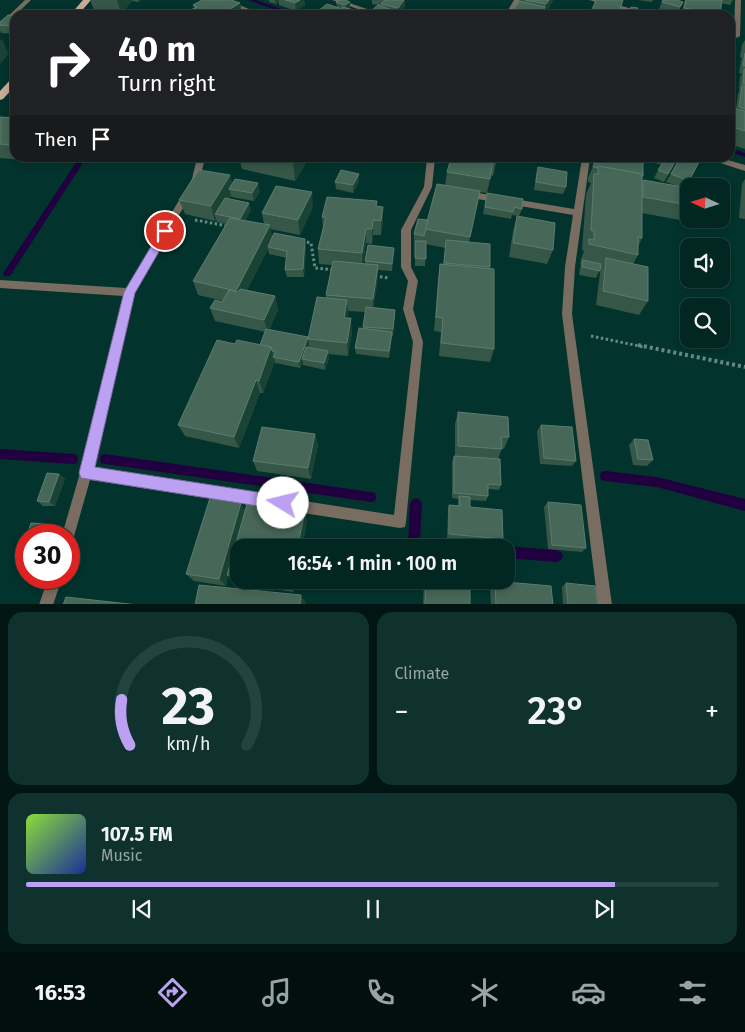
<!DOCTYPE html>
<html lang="en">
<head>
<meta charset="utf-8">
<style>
	:root { --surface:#022621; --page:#10322e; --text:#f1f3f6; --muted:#96a5a5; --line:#23433f; --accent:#bca0f2 }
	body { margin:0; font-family:"Fira Sans",sans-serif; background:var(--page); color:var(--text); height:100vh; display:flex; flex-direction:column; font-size:19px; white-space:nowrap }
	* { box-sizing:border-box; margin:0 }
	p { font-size:16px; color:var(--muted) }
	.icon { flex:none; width:28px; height:28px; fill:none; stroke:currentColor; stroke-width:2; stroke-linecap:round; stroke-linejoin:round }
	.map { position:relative; height:604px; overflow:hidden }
	.panel { display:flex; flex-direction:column; gap:8px; padding:8px; background:#011512; flex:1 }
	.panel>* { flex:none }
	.banner { position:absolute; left:10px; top:10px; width:725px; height:152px; border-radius:15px; box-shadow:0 2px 8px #0003,0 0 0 1px var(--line); background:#202124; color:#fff; overflow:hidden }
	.needle { width:32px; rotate:274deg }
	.buttons { position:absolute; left:680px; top:178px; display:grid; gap:10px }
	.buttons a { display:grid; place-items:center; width:50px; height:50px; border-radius:10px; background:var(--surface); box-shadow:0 2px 8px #0003,0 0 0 1px var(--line); font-size:25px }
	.speed { position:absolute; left:15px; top:524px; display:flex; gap:10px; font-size:25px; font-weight:700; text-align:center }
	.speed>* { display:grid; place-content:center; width:65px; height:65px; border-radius:50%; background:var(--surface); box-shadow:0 2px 8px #0003,0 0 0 1px var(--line); line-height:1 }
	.speed .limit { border:8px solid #d22; background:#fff; color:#111 }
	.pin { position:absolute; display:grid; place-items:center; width:42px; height:42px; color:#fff; margin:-21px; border:2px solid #fff; border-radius:50%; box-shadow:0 1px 5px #0007 }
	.me { position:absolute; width:55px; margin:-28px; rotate:279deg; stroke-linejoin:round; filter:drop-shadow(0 0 4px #0008) }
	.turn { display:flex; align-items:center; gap:18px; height:105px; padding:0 25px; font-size:22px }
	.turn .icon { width:65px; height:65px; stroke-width:2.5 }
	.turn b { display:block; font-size:35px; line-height:42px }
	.then { display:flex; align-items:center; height:48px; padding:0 25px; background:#0003; gap:10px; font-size:19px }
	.big { font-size:38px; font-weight:600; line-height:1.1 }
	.panel .card { flex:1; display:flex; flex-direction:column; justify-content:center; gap:8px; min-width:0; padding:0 18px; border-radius:15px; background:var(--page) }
	.panel .dial { align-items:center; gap:0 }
	.dial svg { height:130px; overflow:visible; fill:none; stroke:var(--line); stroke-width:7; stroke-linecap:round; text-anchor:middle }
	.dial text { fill:var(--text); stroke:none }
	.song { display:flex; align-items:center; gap:15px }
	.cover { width:60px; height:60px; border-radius:8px; background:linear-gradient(135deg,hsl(90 70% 55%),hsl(230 70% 35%)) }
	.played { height:5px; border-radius:2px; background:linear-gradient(90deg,var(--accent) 85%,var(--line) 85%) }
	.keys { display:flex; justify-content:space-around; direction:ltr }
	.heat { display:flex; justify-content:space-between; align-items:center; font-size:28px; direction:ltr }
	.panel .tiles { flex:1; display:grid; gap:8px; grid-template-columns:1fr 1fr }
	.card:last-child { grid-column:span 2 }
	.trip { position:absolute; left:230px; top:539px; width:285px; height:50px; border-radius:15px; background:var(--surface); box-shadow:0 2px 8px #0003,0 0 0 1px var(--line); font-weight:600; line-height:50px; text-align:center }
	.tabs { display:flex; height:80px; justify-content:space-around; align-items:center; background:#010f0d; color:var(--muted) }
	.tabs .icon { width:35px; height:35px }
	.tabs .active { color:var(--accent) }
	.tabs b { font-size:22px; color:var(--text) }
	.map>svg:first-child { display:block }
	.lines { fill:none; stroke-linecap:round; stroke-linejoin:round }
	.stream { fill:#20003e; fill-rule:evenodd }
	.path-far1 { stroke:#658a84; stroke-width:3; stroke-dasharray:2.5 2.5; stroke-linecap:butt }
	.path { stroke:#658a84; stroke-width:4; stroke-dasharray:3 3; stroke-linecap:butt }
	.minor { fill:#796c61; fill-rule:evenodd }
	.primary { fill:#c7ac97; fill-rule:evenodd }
	.wall { fill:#365747 }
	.shaded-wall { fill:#1a4235 }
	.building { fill:#476758; stroke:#5d7c6f }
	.route { fill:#bca0f2; stroke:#7a689d }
</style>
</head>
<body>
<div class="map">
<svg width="745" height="605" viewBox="0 0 745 605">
	<rect width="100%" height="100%" fill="#02332c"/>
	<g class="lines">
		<!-- stream -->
		<g class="stream">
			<path d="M248 0H256L298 15H290Z"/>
			<path d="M730 148 745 153V157L730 152Z"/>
			<path d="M79 158H86L10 276H4L3 274 4 272Z"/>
			<path d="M0 449 73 454 77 455 78 459 77 463 73 464 0 459Z"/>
			<path d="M105 454 371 492 375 493 376 497 375 501 371 502 105 464 101 463 100 459 101 455Z"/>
			<path d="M605 471 657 477 745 499V511L657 487 605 481 601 480 600 476 601 472Z"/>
			<path d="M416 498 420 500 422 504 420 539 453 542 457 544 459 548H410L408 544 410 504 412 500Z"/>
			<path d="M506 546 557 550 561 552 563 556 561 560 557 562 506 558V548H503Z"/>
		</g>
		<!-- path-far1 -->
		<g class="path-far1">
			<path d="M195 220 228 226"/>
			<path d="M302 241 311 243 315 268 334 270"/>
			<path d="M375 276 389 278"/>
			<path d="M591 336 644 347"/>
		</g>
		<!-- path -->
		<path class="path" d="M638 345 745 367"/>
		<!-- minor -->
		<g class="minor">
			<path d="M25 0H31L0 30V24Z"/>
			<path d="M218 0H227L264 15H255Z"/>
			<path d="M332 0H341L384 15H375Z"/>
			<path d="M514 0H520L511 15H505Z"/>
			<path d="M589 0H599L655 15H644Z"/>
			<path d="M735 0H741L740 36 737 38 734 36Z"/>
			<path d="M197 158H205L200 179 134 292 93 468 394 515 413 342 403 309 408 281 401 267V230L424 187 427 158H435L432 187 411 230V267L418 281 413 309 423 342 406 522 405 527 400 528 90 480 73 540 69 541V535H62L80 473 123 296 0 288V280L126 288 192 179Z"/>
			<path d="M582 158H590L575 267 572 314 612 605H598L562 314 565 267 573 215 466 197 462 194 466 191 574 209Z"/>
			<path d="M710 158H721L745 165V171L711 160Z"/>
			<path d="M48 578H62L53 605H39Z"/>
		</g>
		<!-- primary -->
		<g class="primary">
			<path d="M83 0H91L78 15H70Z"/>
			<path d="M15 77V86L3 99 0 100V91L12 78Z"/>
		</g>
	</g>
	<!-- wall -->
	<g class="wall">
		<path d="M90 0H140L138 2 132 1 121 14 95 12Z"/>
		<path d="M269 0H304L305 5 296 11 279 5V2L276 4 269 2Z"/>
		<path d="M340 0 350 9 367 14 381 6 372 4V0H405V6L399 13 405 15H318V11L337 7 336 2Z"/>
		<path d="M520 0H553L545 15H511Z"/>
		<path d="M638 0H653L652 2Z"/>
		<path d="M685 0H733L730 5 721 3 720 15H681Z"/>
		<path d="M662 2H683L677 14 659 9Z"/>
		<path d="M240 3 242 15H190L189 11 194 8 193 5Z"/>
		<path d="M15 16V34L1 33 0 30V22Z"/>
		<path d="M745 40V149L730 144V114L733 108 736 109 738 94 739 92 740 77 742 74 739 73 741 61 742 58 740 57 742 45Z"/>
		<path d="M0 117 15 118V158H24L22 160 0 158Z"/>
		<path d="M239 158H309L295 181 242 169Z"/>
		<path d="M497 158 493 176 491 175 487 193 479 192 469 242 490 267 494 349 490 362 439 356 441 332 434 331 438 279 440 264 443 265 445 248 426 244 425 266H415V242H414V234L428 220 445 186 447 172Z"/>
		<path d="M513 158H523L522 163 512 161Z"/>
		<path d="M558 158H578L576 162Z"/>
		<path d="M594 158H643V176L642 178V183L643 180 678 186 666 182 680 158 700 160 686 188H689V219H710L705 227 686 222 687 218 685 221 642 213V238L638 247V255L633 264 648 301 639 315 596 305 600 273 601 269H600L596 278 579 275 580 268 581 265 580 264 581 259 584 251 582 250 586 194 591 183 588 182V178L594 164Z"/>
		<path d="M658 158H678L664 182 654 178 661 165 655 163Z"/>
		<path d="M538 167 566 187 563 194 534 190 536 175Z"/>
		<path d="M230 175 232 184 260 191 254 201 231 197V195L229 199 251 210 245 221 264 224 262 213 313 207 300 235 270 229 272 238 306 247 304 277H287L285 270 287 258 269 254 268 249 247 290 275 296 278 310 269 330 308 337 309 344 308 347 309 348 308 339 326 298V295L332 265 319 264 318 249 323 228 322 217 377 206 383 221 381 235H373L372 244 366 243 363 264H365V261L394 248 392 271 378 270V279L373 307 395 310 393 336H392L389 358 356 354 355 348 363 329 365 312 348 311 347 318 352 332 348 356 328 354 329 358 325 370 303 365V362L300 368 275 363V361L263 393H260L239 448 185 436 178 425 235 344 260 345 265 332 215 321 210 308 222 302 223 301 198 295 193 281 226 224 217 222 216 219 215 221 185 214 179 200Z"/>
		<path d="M745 179V219L739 218 742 184Z"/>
		<path d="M359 181 353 193 336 189 335 182Z"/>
		<path d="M487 193 522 209 519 216 512 215 511 219 483 214Z"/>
		<path d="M517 216 553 250 547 264 509 257 513 231Z"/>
		<path d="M458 412 509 437 504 449 502 448 498 459 501 485 499 490 488 489V496L486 501 470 500V507L503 539 501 544 447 539 448 510 449 505 458 506V499L452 498V462L454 456H455V424Z"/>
		<path d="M541 425 576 461 572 466 540 464 537 431Z"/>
		<path d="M315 434 318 445 311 479 257 471 253 461Z"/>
		<path d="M634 439 653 460 647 466 633 465 629 445Z"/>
		<path d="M59 474 65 479 55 506H43L37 501Z"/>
		<path d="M548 502 586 548 582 552 548 549 544 507Z"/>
		<path d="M245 510 305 512 307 521 302 548H239V580H296L293 592 233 582 228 576 226 586 194 581 186 574Z"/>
		<path d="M424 580H461V585L470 605H423Z"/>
		<path d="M495 581 553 605H491L490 588Z"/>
		<path d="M566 583 598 605H563L562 587Z"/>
	</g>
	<!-- shaded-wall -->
	<g class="shaded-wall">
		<path d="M117 0H132V1L121 14Z"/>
		<path d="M275 0H279V2L276 4Z"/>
		<path d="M300 0H304L305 5 296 11 295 3Z"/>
		<path d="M404 0H405V6L398 15V8Z"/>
		<path d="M549 0H553L545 15H544L546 4Z"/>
		<path d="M350 2V9L346 13 345 5Z"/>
		<path d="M240 3 242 15H220Z"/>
		<path d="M339 8V15L334 14V15H330Z"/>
		<path d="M2 39 9 54 0 64V41Z"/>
		<path d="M294 158H309L295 181 293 160Z"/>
		<path d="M359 174V181L353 193V185Z"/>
		<path d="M230 175 234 190 229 189 231 195 219 215 215 214 216 219 215 221 211 206Z"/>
		<path d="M258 183 260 191 254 201 252 193Z"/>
		<path d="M312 192 313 207 300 235 298 220Z"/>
		<path d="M249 203 251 210 242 227 240 219Z"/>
		<path d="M383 207V221L381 235V221Z"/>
		<path d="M373 220V235L372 244V229Z"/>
		<path d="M270 225 273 240 268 247V249L240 305 236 291Z"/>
		<path d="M366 229V243L362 268V253Z"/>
		<path d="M305 239 306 247 304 277 303 269Z"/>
		<path d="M378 265V279L373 313V299Z"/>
		<path d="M275 296 278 310 268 333 264 320Z"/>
		<path d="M347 300 348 314 345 331 344 318Z"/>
		<path d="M351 318 352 332 348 356 347 343Z"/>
		<path d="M308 337 309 344 304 359H302L303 362 300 368 299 362Z"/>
		<path d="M271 347 275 361 263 393 259 381Z"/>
		<path d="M328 351 329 358 325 370 324 363Z"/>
		<path d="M256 380 260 393 239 448 234 437Z"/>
		<path d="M315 434 318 445 311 479 308 468Z"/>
		<path d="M59 474 65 479 55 506 49 502Z"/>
		<path d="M241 503 246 512 227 575 228 576 226 586 219 579Z"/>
		<path d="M305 512 307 521 302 548H297Z"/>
		<path d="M46 524 53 528 51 535H43Z"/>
		<path d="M291 580H296L293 592 290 585Z"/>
		<path d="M301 595 306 603 305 605H300Z"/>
	</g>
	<!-- building -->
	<g class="building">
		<path d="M202 0H231L240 3 220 15H199L189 11 197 7 193 5Z"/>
		<path d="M285 0H300L295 3Z"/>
		<path d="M340 0H345L350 2 345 5 336 2Z"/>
		<path d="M385 0H404L398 8 381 4Z"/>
		<path d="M525 0H549L546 4Z"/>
		<path d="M596 0H623L618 15H595L590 14Z"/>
		<path d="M663 0H677L683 2 680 7 662 2Z"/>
		<path d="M686 0H722L720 15 684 8Z"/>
		<path d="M519 1 545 7 541 15H511Z"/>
		<path d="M327 4 339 8 330 15 318 11Z"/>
		<path d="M378 5 405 15H366Z"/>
		<path d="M343 7 367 14 366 15H338L334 14Z"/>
		<path d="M631 7 638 8 637 11 630 10Z"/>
		<path d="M630 11 643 14V15H628Z"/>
		<path d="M648 12 653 13V15H648Z"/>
		<path d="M8 15 15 16V26L0 25V22Z"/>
		<path d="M745 53V66H743Z"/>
		<path d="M744 69H745V84H743Z"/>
		<path d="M742 86H745V109L739 107Z"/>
		<path d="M733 108 745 111V131L730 126V116Z"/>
		<path d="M0 117 15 118V143L13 145 0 144Z"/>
		<path d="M279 158H294L293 160Z"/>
		<path d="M451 158H497L496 161 493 160 490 179 447 172Z"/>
		<path d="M599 158H643V176H642V174L598 166V168L593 167 594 163 598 164Z"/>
		<path d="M666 158H677L668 174 658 170Z"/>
		<path d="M680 158H694L700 160 689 181 671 174Z"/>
		<path d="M598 166 642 174V238L638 237V255L589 244V239L594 240V231L591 230 594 174H598Z"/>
		<path d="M538 167 567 172 566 187 536 182Z"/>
		<path d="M199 170 230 175 211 206 179 200Z"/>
		<path d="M341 170 359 174 353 185 335 182Z"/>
		<path d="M235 179 258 183 252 193 229 189Z"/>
		<path d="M643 180 689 188V205L643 197Z"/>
		<path d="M437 184 480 191 470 237 425 229Z"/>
		<path d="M276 186 312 192 298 220 262 213Z"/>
		<path d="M487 193 523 199 522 209 514 207 513 212 485 207Z"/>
		<path d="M327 197 377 201 376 206 383 207 381 221 373 220 372 229H366L362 253 318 249 326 217H322Z"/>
		<path d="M225 198 249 203 240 219 215 214Z"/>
		<path d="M517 216 555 223 553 250 513 243Z"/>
		<path d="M230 218 270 225 236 291 193 281Z"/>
		<path d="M418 219 428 220 424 236 414 234Z"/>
		<path d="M274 233 305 239 303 269 285 270 287 251 268 247Z"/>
		<path d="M446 240 490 244V267L444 263Z"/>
		<path d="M415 241H426V259L415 258Z"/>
		<path d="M368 245 394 248 392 264 365 261Z"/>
		<path d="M606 258 648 267V301L603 291Z"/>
		<path d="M583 260 601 264 600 271 582 267Z"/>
		<path d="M333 261 378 265 373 299 326 295Z"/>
		<path d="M440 264 494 269V349L441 343 443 318 436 317Z"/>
		<path d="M240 289 275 296 264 320 210 308 215 300 222 302 229 290 238 292Z"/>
		<path d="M317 297 347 300 344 318H351L347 343 308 339Z"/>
		<path d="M366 307 395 310 393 329 363 327Z"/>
		<path d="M359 328 392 332 389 351 355 348Z"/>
		<path d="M266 329 308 337 299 362 273 357 276 351H272L271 347 260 345Z"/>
		<path d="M217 340 235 344 237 340 271 347 259 381 256 380 234 437 178 425Z"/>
		<path d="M306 347 328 351 324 363 302 359Z"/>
		<path d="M458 412 508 417 509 437H501L502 449 458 446Z"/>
		<path d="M541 425 572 427 576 461 544 458Z"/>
		<path d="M262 427 315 434 308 468 253 461Z"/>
		<path d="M634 439 648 440 653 460 638 459Z"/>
		<path d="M454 456 500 459 501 485 488 484V496L454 493Z"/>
		<path d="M47 473 59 474 49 502 37 501Z"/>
		<path d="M459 496 470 497V507L502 510 503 539 449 534V505L460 506Z"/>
		<path d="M210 498 241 503 219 579 186 574Z"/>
		<path d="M548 502 581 505 586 548 552 545Z"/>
		<path d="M247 504 305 512 297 548H239V577L227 575Z"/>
		<path d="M31 523 46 524 43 535H27Z"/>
		<path d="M26 537V554H20Z"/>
		<path d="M258 580H291L290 585Z"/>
		<path d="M426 580H461V585L470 586V605H425Z"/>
		<path d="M495 581 551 586 553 605H496Z"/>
		<path d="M566 583 595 586 598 605H568Z"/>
		<path d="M199 585 301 595 300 605H195Z"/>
		<path d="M66 597 138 605H63Z"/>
	</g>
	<!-- route -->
	<path class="route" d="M165 227 171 231 135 293 95 467 283 496 288 498 290 503 288 508 283 510 81 478 79 473 124 292 162 228Z"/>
</svg>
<div class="buttons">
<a><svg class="needle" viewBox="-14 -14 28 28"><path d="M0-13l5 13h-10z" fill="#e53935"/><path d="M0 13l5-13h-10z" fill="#96a5a5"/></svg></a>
<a><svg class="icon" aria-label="sound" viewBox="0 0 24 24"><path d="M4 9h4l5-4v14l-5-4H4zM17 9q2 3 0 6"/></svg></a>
<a><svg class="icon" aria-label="search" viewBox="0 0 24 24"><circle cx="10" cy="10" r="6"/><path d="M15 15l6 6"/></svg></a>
</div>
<div class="speed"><div class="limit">30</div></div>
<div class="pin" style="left:165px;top:231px;background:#d93025"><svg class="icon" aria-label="arrive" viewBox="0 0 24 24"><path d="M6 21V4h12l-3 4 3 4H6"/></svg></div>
<svg class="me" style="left:283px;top:503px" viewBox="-20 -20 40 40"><circle r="19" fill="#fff"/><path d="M0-13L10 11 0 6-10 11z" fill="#bca0f2"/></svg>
<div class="trip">16:54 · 1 min · 100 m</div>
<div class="banner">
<div class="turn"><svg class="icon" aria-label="right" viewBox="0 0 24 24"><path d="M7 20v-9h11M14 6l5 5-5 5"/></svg><div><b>40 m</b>Turn right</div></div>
<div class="then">Then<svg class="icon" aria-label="arrive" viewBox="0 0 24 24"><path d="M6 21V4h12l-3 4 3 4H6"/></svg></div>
</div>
</div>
<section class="panel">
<div class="tiles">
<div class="card dial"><svg viewBox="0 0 100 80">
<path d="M14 69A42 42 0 1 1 86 69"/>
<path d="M14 69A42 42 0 0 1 9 41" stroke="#bca0f2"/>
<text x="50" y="56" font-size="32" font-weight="700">23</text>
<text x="50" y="72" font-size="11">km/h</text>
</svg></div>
<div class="card"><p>Climate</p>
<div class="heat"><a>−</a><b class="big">23°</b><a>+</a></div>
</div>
<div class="card">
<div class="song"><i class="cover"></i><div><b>107.5 FM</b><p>Music</p></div></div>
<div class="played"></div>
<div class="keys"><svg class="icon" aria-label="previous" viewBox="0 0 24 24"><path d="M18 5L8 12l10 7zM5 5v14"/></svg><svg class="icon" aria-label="pause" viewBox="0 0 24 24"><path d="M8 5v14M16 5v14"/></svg><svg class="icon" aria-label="next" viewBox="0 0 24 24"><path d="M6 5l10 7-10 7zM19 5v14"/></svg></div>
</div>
</div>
</section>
<nav class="tabs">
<b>16:53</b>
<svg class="icon active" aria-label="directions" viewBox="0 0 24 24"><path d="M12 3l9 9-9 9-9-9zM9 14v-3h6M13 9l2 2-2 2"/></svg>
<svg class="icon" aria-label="music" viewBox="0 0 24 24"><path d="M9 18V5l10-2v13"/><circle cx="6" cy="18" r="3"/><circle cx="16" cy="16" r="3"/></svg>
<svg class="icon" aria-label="phone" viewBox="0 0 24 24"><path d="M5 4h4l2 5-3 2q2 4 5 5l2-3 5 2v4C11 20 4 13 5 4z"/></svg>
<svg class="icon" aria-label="climate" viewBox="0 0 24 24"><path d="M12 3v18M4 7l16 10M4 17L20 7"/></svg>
<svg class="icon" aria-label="car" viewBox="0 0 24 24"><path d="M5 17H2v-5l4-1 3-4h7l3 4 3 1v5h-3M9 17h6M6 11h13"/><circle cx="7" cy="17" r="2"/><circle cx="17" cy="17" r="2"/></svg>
<svg class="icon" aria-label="filters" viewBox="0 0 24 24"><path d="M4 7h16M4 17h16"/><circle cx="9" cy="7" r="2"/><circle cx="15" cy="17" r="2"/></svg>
</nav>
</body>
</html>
